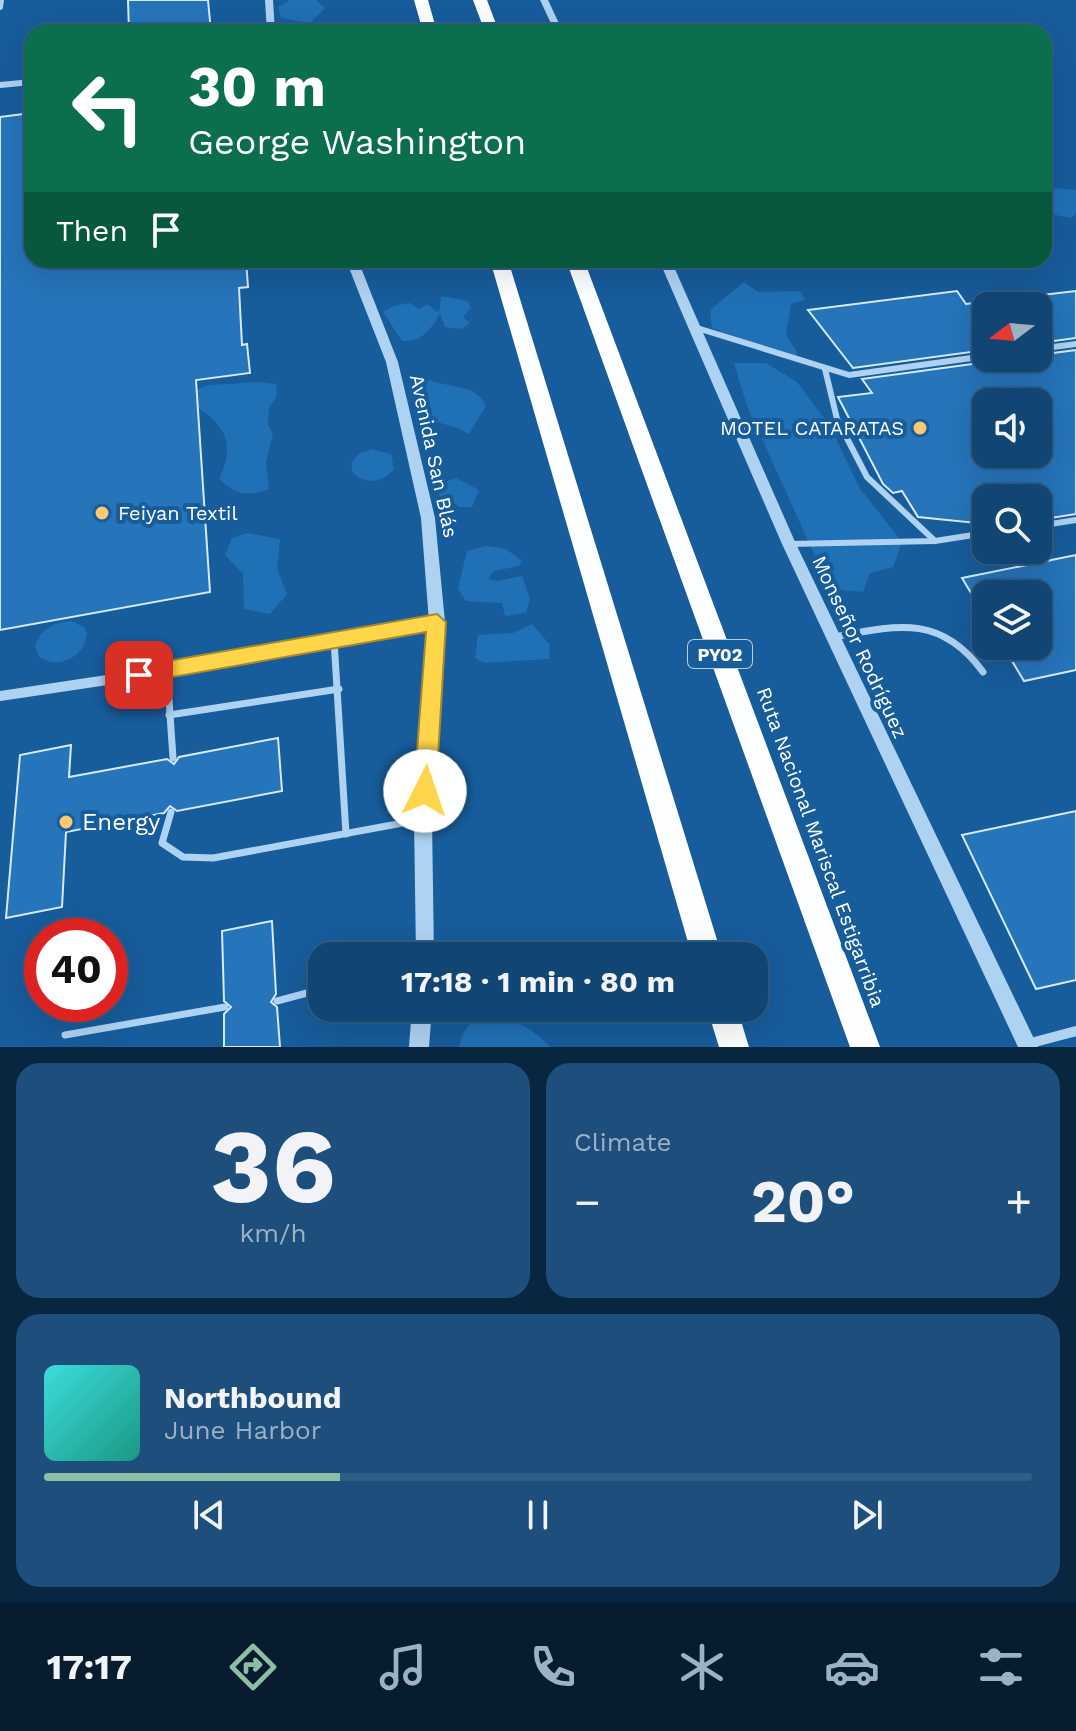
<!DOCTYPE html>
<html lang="en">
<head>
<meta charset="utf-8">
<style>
	:root { --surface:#114574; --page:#1e4f7c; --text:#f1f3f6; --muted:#9cb1c5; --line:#305d86; --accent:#8abfa5 }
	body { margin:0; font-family:"Work Sans",sans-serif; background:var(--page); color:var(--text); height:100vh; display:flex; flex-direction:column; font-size:30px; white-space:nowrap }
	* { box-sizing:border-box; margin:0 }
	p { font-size:26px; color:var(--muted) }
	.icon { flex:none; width:44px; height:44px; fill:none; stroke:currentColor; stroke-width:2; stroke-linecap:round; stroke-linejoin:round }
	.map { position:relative; height:1047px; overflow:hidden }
	.sheet { display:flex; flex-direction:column; gap:16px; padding:16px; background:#092640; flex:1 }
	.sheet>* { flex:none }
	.banner { position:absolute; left:24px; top:24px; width:1028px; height:244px; border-radius:24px; box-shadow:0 8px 32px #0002,0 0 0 2px var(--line); background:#0b6e4f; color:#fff; overflow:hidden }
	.needle { width:52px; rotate:254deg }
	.fabs { position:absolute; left:972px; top:292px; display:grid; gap:16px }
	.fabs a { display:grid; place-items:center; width:80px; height:80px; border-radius:16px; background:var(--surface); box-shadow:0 8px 32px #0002,0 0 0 2px var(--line); font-size:40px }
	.speed { position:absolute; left:24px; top:918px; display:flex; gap:16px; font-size:40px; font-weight:700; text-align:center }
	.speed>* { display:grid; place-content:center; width:104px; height:104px; border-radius:50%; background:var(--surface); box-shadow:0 8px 32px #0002,0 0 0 2px var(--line); line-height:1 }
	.speed .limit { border:12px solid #d22; background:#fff; color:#111 }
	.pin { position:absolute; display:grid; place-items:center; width:68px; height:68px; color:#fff; margin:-34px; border-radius:16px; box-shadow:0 4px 12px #0006 }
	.me { position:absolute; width:88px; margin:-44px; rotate:4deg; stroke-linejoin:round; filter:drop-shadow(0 0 6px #0008) }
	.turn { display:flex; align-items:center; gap:28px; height:168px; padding:0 32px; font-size:36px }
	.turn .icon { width:104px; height:104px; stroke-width:2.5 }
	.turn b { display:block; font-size:56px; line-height:68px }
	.then { display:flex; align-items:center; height:76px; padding:0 32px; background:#0003; gap:16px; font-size:30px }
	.big { font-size:60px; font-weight:700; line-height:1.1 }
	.sheet .card { flex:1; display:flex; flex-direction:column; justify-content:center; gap:12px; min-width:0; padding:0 28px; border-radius:24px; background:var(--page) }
	.sheet .dial { align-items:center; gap:0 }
	.dial b { font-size:104px; line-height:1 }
	.song { display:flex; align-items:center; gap:24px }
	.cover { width:96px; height:96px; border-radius:12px; background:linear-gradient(135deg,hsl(180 70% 55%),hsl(170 70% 35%)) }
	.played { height:8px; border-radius:4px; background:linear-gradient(90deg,var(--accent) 30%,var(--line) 30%) }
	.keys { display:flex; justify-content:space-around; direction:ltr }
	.heat { display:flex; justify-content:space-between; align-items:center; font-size:44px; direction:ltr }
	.sheet .tiles { flex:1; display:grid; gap:16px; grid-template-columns:1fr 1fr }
	.card:last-child { grid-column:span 2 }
	.trip { position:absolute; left:308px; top:942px; width:460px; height:80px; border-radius:24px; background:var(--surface); box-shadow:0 8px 32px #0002,0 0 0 2px var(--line); font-weight:700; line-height:80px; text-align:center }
	.menu { display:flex; height:128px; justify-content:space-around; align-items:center; background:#071c2e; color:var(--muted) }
	.menu .icon { width:56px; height:56px }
	.menu .active { color:var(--accent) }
	.menu b { font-size:36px; color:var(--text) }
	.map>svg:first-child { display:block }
	.green { fill:#2070b5 }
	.building { fill:#2674ba; stroke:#d5eafc; stroke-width:2; fill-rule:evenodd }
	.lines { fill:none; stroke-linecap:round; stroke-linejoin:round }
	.service-far1 { stroke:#aed2f2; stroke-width:6 }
	.service { stroke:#aed2f2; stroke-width:7 }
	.minor-far1 { stroke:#aed2f2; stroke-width:6 }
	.minor { stroke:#aed2f2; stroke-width:10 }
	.tertiary { fill:#aed2f2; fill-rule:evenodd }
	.trunk { fill:#fcfeff; fill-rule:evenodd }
	.route { fill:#ffd54a; stroke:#a68a30; stroke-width:2 }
	.poi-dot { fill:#ffc96f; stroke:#175c9b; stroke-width:3 }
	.labels { text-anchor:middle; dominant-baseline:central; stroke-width:8; stroke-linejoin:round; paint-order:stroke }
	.shield { fill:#175c9b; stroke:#b9cee1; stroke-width:2 }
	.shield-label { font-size:18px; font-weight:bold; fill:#fff }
	.poi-label { font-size:20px; fill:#fff; stroke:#175c9b; text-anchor:end }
	.street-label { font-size:20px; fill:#fff; stroke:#175c9b }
	.near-poi-label { font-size:24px; fill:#fff; stroke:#175c9b; text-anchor:start }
</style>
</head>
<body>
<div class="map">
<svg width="1076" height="1047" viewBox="0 0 1076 1047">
	<rect width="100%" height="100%" fill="#175c9b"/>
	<!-- green -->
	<g class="green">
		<path d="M290 0H316L325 8 310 23 281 18 278 7Z"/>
		<path d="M1056 188 1076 190V213L1072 218 1044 213V193Z"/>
		<path d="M744 282 758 292 800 291 805 300 791 304 786 335 797 352 796 361 712 328 710 310Z"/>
		<path d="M441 296 468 301 471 308 463 317 470 323 461 329 445 327 440 314C430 330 422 342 402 341L383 312 393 306 410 303 419 309 427 304 439 313Z"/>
		<path d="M734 363H766L797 382 830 426 859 487 902 542 893 567 870 573 863 592 830 589 747 406Z"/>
		<path d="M429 380C449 388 475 383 486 406L469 434C454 424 434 424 417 413L418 405 409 389Z"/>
		<path d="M259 382 276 384 277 395 269 408 268 424 273 434 266 462 269 489C247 497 236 495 219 479 237 442 224 422 189 403L192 392 209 385Z"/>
		<path d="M371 449 391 454 394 469C383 483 366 485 353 473L351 463 359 454Z"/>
		<path d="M456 478 479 490 472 507H459L448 497 439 498 440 483Z"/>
		<path d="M247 533 280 539 277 569 287 594 270 614 244 609 243 574 225 555 232 538Z"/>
		<path d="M486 546 506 549 522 561 519 566 494 571 488 579 497 581 522 576 530 599 526 613 505 616 502 603 466 601 458 589 467 551Z"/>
		<path d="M71 621 84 627 87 633C85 657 59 670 39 657L35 646C40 629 54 622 71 621Z"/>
		<path d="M532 624 550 645 549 659 485 663 475 658 478 635 513 633Z"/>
		<path d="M491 1013C510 1016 537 1032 550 1047H459C462 1029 473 1017 491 1013Z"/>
	</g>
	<!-- building -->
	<g class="building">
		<path d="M128 0H208L211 32H129Z"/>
		<path d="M32 113V260H246L248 287 239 288 242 345 247 344 250 373 196 380 210 592 0 630V117Z"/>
		<path d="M957 291 966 304 1076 291V338L1038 343V306H986V350L853 368 808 310Z"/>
		<path d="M1076 350V514L1038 520V498H986V524L918 517 902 491 893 493 883 484 838 397 872 393 862 379 987 362 992 358H1038V355ZM986 402H1038V454H986Z"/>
		<path d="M1076 555V670L1024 681 1003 646H1038V594H986V618L962 578Z"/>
		<path d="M278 738 282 791 177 811 170 806 164 813 66 832 62 907 6 918 20 755 71 745 69 777 167 759 174 764 179 757Z"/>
		<path d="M1076 811V980L1036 989 962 835Z"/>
		<path d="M272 921 276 994 271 1002 277 1007 280 1047H224V1014L231 1007 224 1001 222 931Z"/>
	</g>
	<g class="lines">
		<!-- service-far1 -->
		<g class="service-far1">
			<path d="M697 328 849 375 986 356"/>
			<path d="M1038 349 1076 344"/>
			<path d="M825 369 837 419 867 477 935 541"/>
			<path d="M1038 526 1076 520"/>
			<path d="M789 544 935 541 986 533"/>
		</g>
		<!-- service -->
		<g class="service">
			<path d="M834 637C897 625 941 614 983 672"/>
			<path d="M334 640 346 834"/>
			<path d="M167 671 173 758"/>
			<path d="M169 715 339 689"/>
			<path d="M171 812 162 843 183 857 213 858 419 820"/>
			<path d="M277 1001 322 989"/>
			<path d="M65 1035 225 1007"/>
		</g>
		<!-- minor-far1 -->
		<g class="minor-far1">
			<path d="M0 7 1 0"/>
			<path d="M0 85 32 82"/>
		</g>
		<!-- minor -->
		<g class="minor">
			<path d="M0 696 167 671 437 622"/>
			<path d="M1027 1044 1076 1031"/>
		</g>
		<!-- tertiary -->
		<g class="tertiary">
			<path d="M265 0H273L275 32H267Z"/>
			<path d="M540 0H548L563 32H555Z"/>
			<path d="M346 260H358L398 362 435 518 445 622 432 819 434 956H416L414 819 429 622 421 518 386 362Z"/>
			<path d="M659 260H671L796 544 1038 1047H1018L782 544Z"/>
			<path d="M412 1008H432L429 1047H409Z"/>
		</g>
		<!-- trunk -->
		<g class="trunk">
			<path d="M414 0H428L437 32H423Z"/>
			<path d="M473 0H487L499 32H485Z"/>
			<path d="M490 260H508L722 956H692Z"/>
			<path d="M566 260H584L880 1047H850Z"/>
			<path d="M707 1008H737L749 1047H719Z"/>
		</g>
	</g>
	<!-- route -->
	<path class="route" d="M437 614 446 622 436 791 433 798 425 801 418 798 414 791 426 632 139 683 129 675 139 666Z"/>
	<!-- markers -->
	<g class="poi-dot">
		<circle cx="920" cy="428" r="8"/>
		<circle cx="102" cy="513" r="8"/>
		<circle cx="66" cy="822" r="8"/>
	</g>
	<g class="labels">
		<!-- shield labels -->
		<rect class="shield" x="688" y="640" width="64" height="28" rx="6"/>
		<g class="shield-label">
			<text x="720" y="654">PY02</text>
		</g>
		<!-- poi labels -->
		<g class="poi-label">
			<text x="904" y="428">MOTEL CATARATAS</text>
			<text x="118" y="513" text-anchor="start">Feiyan Textil</text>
		</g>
		<!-- street labels -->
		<g class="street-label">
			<text transform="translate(434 456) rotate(78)">Avenida San Blás</text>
			<text transform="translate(860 647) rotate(65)">Monseñor Rodríguez</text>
			<text transform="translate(821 847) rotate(70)">Ruta Nacional Mariscal Estigarribia</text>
		</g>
		<!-- near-poi labels -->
		<g class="near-poi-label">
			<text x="82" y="822">Energy</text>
		</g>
	</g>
</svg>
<div class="fabs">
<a><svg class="needle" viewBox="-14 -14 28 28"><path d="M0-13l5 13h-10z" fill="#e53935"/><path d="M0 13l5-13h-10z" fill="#9cb1c5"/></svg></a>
<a><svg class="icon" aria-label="sound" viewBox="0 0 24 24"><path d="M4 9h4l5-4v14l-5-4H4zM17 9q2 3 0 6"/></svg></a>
<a><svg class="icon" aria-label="search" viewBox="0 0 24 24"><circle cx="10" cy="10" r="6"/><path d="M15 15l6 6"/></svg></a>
<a><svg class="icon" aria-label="layers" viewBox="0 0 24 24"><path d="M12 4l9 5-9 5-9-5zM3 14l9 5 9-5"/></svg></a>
</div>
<div class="speed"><div class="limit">40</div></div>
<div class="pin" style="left:139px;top:675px;background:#d93025"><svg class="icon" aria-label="arrive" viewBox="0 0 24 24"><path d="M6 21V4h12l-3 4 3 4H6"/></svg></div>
<svg class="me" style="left:425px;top:791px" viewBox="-20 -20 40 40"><circle r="19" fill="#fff"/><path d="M0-13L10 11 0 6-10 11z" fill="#ffd54a"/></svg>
<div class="trip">17:18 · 1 min · 80 m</div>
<div class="banner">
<div class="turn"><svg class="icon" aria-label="left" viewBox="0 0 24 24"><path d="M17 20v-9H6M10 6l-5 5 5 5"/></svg><div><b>30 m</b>George Washington</div></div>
<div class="then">Then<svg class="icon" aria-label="arrive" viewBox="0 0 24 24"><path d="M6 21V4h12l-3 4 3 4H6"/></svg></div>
</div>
</div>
<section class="sheet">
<div class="tiles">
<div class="card dial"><b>36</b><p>km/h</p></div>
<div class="card"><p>Climate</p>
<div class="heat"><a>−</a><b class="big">20°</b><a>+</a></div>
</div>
<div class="card">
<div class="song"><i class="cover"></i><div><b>Northbound</b><p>June Harbor</p></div></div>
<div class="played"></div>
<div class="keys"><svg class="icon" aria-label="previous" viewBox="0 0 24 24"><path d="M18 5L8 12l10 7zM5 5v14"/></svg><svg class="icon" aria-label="pause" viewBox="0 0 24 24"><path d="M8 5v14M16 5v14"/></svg><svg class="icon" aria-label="next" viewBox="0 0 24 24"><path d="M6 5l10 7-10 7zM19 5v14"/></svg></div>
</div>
</div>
</section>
<nav class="menu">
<b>17:17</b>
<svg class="icon active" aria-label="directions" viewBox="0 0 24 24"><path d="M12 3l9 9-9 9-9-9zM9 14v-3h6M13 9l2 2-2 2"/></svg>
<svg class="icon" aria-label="music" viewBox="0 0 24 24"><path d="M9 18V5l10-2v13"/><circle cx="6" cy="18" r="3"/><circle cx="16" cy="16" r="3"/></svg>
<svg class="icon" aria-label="phone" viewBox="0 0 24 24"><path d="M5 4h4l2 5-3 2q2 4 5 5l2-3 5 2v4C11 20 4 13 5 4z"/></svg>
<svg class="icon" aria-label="climate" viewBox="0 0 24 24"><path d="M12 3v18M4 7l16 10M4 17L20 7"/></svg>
<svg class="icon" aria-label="car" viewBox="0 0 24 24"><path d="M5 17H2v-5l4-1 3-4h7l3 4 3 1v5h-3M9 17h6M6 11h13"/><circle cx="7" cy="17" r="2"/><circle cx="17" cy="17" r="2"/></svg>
<svg class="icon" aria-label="filters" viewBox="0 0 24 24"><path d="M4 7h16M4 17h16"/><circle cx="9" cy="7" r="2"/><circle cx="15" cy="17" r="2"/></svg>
</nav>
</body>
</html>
